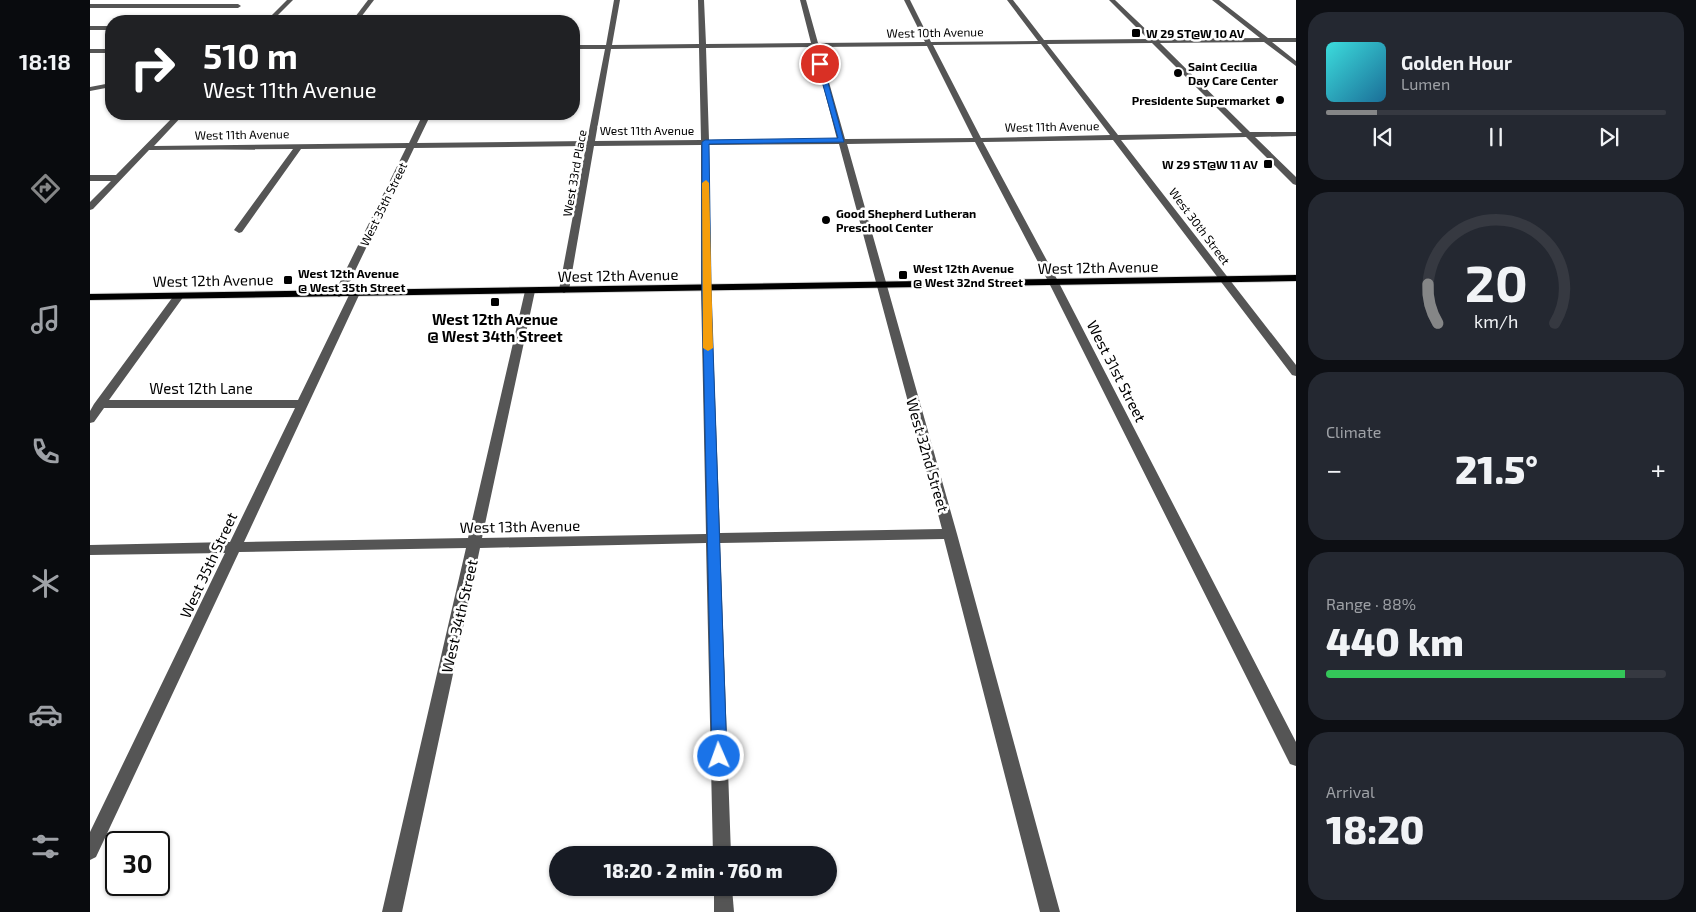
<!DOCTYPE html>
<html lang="en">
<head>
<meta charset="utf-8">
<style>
	:root { --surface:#171b24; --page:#242831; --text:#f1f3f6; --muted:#9ea1a6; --line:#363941; --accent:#858687 }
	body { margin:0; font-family:"Exo 2",sans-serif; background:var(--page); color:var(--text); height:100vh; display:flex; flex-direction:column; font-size:19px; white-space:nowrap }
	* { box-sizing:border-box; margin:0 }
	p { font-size:16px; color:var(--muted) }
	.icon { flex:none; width:28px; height:28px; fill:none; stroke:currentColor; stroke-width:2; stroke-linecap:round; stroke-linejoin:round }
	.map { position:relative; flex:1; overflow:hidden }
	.details { display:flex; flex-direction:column; gap:12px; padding:12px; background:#0d0f14; width:400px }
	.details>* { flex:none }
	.banner { position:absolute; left:15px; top:15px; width:475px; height:105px; border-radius:20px; box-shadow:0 1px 4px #0004; background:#202124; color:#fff; overflow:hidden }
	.speed { position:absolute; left:15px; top:831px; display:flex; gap:10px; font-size:25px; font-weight:700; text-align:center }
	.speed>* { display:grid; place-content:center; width:65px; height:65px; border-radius:50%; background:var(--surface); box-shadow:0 1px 4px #0004; line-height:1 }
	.speed .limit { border:2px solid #111; border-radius:8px; background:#fff; color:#111 }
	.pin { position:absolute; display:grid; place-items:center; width:42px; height:42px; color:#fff; margin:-21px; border:2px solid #fff; border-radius:50%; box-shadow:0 1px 5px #0007 }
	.me { position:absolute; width:55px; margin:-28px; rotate:358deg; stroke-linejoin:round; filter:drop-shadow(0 0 4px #0008) }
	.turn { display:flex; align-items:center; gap:18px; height:105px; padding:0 15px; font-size:22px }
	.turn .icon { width:65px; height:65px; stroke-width:2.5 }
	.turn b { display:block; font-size:35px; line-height:42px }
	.big { font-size:38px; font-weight:800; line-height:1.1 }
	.details .card { flex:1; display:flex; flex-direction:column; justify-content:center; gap:8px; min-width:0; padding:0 18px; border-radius:20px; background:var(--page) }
	.details .dial { align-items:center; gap:0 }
	.dial svg { height:130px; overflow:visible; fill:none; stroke:var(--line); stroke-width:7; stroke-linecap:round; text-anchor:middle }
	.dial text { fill:var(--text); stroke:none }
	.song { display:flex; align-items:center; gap:15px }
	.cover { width:60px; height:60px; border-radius:8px; background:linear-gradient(135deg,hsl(180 70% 55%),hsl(200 70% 35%)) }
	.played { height:5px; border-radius:2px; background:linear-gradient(90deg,var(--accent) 15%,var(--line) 15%) }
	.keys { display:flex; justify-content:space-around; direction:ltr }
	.heat { display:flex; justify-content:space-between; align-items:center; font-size:28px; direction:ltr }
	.charge { height:8px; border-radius:4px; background:linear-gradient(90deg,#34c759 88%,var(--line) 0) }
	.trip { position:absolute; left:459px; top:846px; width:288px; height:50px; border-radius:25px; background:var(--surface); box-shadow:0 1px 4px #0004; font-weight:800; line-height:50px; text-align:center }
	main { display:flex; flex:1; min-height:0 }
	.menu { display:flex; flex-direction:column; width:90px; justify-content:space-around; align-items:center; background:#090b0e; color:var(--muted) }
	.menu .icon { width:35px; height:35px }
	.menu .current { color:var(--accent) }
	.menu b { font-size:22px; color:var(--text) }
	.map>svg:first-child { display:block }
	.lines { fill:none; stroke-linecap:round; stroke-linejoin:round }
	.major-casing { stroke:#dbdbdb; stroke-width:2 }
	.minor { fill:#555; fill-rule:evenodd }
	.major { fill:#000; fill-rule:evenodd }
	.route { fill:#1a73e8; stroke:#114b97 }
	.slow { fill:#f59e0b }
	.poi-dot { fill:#000; stroke:#fff; stroke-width:2 }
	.labels { text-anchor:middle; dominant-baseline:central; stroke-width:5; stroke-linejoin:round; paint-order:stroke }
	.far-street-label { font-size:12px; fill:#000; stroke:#fff }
	.far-poi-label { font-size:12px; font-weight:bold; fill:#000; stroke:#fff; text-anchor:start }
	.street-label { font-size:15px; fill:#000; stroke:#fff }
	.poi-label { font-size:15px; font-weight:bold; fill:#000; stroke:#fff }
</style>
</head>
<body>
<main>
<nav class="menu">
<b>18:18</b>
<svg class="icon current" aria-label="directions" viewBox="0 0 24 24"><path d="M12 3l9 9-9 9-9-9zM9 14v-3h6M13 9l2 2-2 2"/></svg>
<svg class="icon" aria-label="music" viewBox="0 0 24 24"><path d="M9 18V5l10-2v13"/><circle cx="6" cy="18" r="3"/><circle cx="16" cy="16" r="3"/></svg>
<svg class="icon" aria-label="phone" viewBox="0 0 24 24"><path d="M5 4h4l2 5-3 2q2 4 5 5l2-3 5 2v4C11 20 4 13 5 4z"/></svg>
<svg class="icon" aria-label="climate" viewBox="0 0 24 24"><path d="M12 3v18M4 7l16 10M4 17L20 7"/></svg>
<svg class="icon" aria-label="car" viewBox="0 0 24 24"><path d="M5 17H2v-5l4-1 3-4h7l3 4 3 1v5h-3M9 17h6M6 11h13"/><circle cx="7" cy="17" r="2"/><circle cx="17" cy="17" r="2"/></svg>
<svg class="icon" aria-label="filters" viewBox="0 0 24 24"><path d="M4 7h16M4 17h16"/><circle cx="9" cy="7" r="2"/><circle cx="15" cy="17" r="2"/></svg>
</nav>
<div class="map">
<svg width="1206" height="912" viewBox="0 0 1206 912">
	<rect width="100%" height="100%" fill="#fff"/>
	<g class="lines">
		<!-- major casing -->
		<g class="major-casing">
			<path id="major" d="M1206 275V281L0 300V294Z"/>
		</g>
		<!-- minor -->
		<g class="minor">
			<path d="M197 0H203L182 21H176Z"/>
			<path d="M278 0H284L268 21H262Z"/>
			<path d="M524 0H530L522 45 609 44 608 0H614L616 44 721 43 710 0H716L728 43 835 42 814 0H820L841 42 948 41 917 0H923L954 40 1058 39 1019 0H1025L1066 39 1170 38 1122 0H1129L1178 38H1206V42H1182L1206 61V66L1174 42 1070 43 1160 132H1206V136L1165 137 1206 177V185L1203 184 1156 137 1031 140 1206 365V376L1202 375 1023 140 893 142 969 283 1206 742V766L1200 764 959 283 885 142 757 144 867 534 970 912H950L854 539 630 543 641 855H623L616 543 390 548 312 912H292L376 548 149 552 6 857 0 860V832L135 553 0 555V545L140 542 205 408H14L4 422 0 423V411L4 404 85 294 89 293 94 296 19 400H208L260 293 265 290 270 293 154 542 378 538 435 291 440 288 445 291 392 538 616 534 611 288V145L504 146 479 290 474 293 469 290 496 146 324 148 254 294 249 297 244 294 316 148 211 149 152 232 149 233 144 230 203 149 59 150 3 209 0 210V202L21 181H0V175H26L86 114H94L64 146 319 143 333 114H341L327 143 497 141 515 49H484V45H516ZM1062 43 1152 133 1028 135 957 44ZM951 44 1020 135 891 138 843 45ZM837 46 883 138 755 139 729 47ZM723 47 747 139 619 140 616 48ZM609 48 611 140 505 141 521 49ZM749 144 852 529 630 533 621 288 619 145Z"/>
			<path d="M0 4H148L151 6 148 8H0Z"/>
			<rect x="0" y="26" width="21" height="4"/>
			<rect x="0" y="49" width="21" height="4"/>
			<path d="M21 83V87L0 91V87Z"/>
			<path d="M624 888H642L644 912H624Z"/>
		</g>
		<!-- major -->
		<use href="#major" class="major"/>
	</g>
	<!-- route -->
	<path class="route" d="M730 63 733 64 754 142 619 144 621 288 637 756 635 761 629 763 624 761 622 756 612 288V142L615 140 748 138 727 64Z"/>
	<!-- slow -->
	<path class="slow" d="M616 180 619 183 623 348 618 351 613 348 612 183Z"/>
	<!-- markers -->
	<g class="poi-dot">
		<rect x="1041" y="28" width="10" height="10" rx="2.5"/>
		<circle cx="1088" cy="73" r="5"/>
		<circle cx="1190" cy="100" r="5"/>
		<rect x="1173" y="159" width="10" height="10" rx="2.5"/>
		<circle cx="736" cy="220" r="5"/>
		<rect x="808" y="270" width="10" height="10" rx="2.5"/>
		<rect x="193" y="275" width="10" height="10" rx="2.5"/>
		<rect x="400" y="297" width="10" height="10" rx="2.5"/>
	</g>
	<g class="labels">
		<!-- far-street labels -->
		<g class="far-street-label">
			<text transform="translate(845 32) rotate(-1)">West 10th Avenue</text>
			<text transform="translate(962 126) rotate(-1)">West 11th Avenue</text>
			<text x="557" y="130">West 11th Avenue</text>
			<text transform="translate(152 134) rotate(-1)">West 11th Avenue</text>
			<text transform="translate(484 173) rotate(-80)">West 33rd Place</text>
			<text transform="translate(293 204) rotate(-64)">West 35th Street</text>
			<text transform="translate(1110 226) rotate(53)">West 30th Street</text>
		</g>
		<!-- far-poi labels -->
		<g class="far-poi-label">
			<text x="1056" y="33">W 29 ST@W 10 AV</text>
			<text x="1098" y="66">Saint Cecilia<tspan x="1098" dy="14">Day Care Center</tspan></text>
			<text x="1180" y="100" text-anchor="end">Presidente Supermarket</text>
			<text x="1168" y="164" text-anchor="end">W 29 ST@W 11 AV</text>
			<text x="746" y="213">Good Shepherd Lutheran<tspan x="746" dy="14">Preschool Center</tspan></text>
			<text x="823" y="268">West 12th Avenue<tspan x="823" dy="14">@ West 32nd Street</tspan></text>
			<text x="208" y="273">West 12th Avenue<tspan x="208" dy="14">@ West 35th Street</tspan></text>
		</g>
		<!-- street labels -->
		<g class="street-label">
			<text transform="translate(1008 267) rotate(-1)">West 12th Avenue</text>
			<text transform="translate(528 275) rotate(-1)">West 12th Avenue</text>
			<text transform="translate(123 280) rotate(-1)">West 12th Avenue</text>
			<text transform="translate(1027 371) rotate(63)">West 31st Street</text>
			<text x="111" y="388">West 12th Lane</text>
			<text transform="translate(838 455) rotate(74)">West 32nd Street</text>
			<text transform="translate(430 526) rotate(-1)">West 13th Avenue</text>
			<text transform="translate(118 565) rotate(-65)">West 35th Street</text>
			<text transform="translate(369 616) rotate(-77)">West 34th Street</text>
		</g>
		<!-- poi labels -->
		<g class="poi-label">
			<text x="405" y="319">West 12th Avenue<tspan x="405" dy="17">@ West 34th Street</tspan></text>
		</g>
	</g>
</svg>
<div class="speed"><div class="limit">30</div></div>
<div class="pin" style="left:730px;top:64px;background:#d93025"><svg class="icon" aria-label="arrive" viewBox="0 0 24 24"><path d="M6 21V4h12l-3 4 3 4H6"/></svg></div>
<svg class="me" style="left:629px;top:756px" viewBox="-20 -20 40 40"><circle r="17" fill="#1a73e8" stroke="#fff" stroke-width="3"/><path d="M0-11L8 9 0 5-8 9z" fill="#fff"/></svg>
<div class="trip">18:20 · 2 min · 760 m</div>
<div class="banner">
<div class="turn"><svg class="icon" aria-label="right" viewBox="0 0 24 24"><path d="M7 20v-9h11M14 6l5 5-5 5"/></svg><div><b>510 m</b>West 11th Avenue</div></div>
</div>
</div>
<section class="details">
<div class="card">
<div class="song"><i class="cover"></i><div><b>Golden Hour</b><p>Lumen</p></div></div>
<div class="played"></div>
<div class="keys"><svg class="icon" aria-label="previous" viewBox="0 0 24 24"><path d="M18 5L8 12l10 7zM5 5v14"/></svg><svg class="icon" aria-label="pause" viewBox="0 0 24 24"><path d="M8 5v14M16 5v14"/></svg><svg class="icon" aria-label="next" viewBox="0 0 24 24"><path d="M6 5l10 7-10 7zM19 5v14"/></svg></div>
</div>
<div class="card dial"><svg viewBox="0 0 100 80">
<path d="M14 69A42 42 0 1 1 86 69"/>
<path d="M14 69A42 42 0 0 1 8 45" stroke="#858687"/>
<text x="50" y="56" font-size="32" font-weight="700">20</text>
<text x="50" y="72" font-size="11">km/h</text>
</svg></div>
<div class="card"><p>Climate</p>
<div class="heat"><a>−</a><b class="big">21.5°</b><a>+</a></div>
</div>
<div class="card"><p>Range · 88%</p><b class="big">440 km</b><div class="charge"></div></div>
<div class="card"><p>Arrival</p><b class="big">18:20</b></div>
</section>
</main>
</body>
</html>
